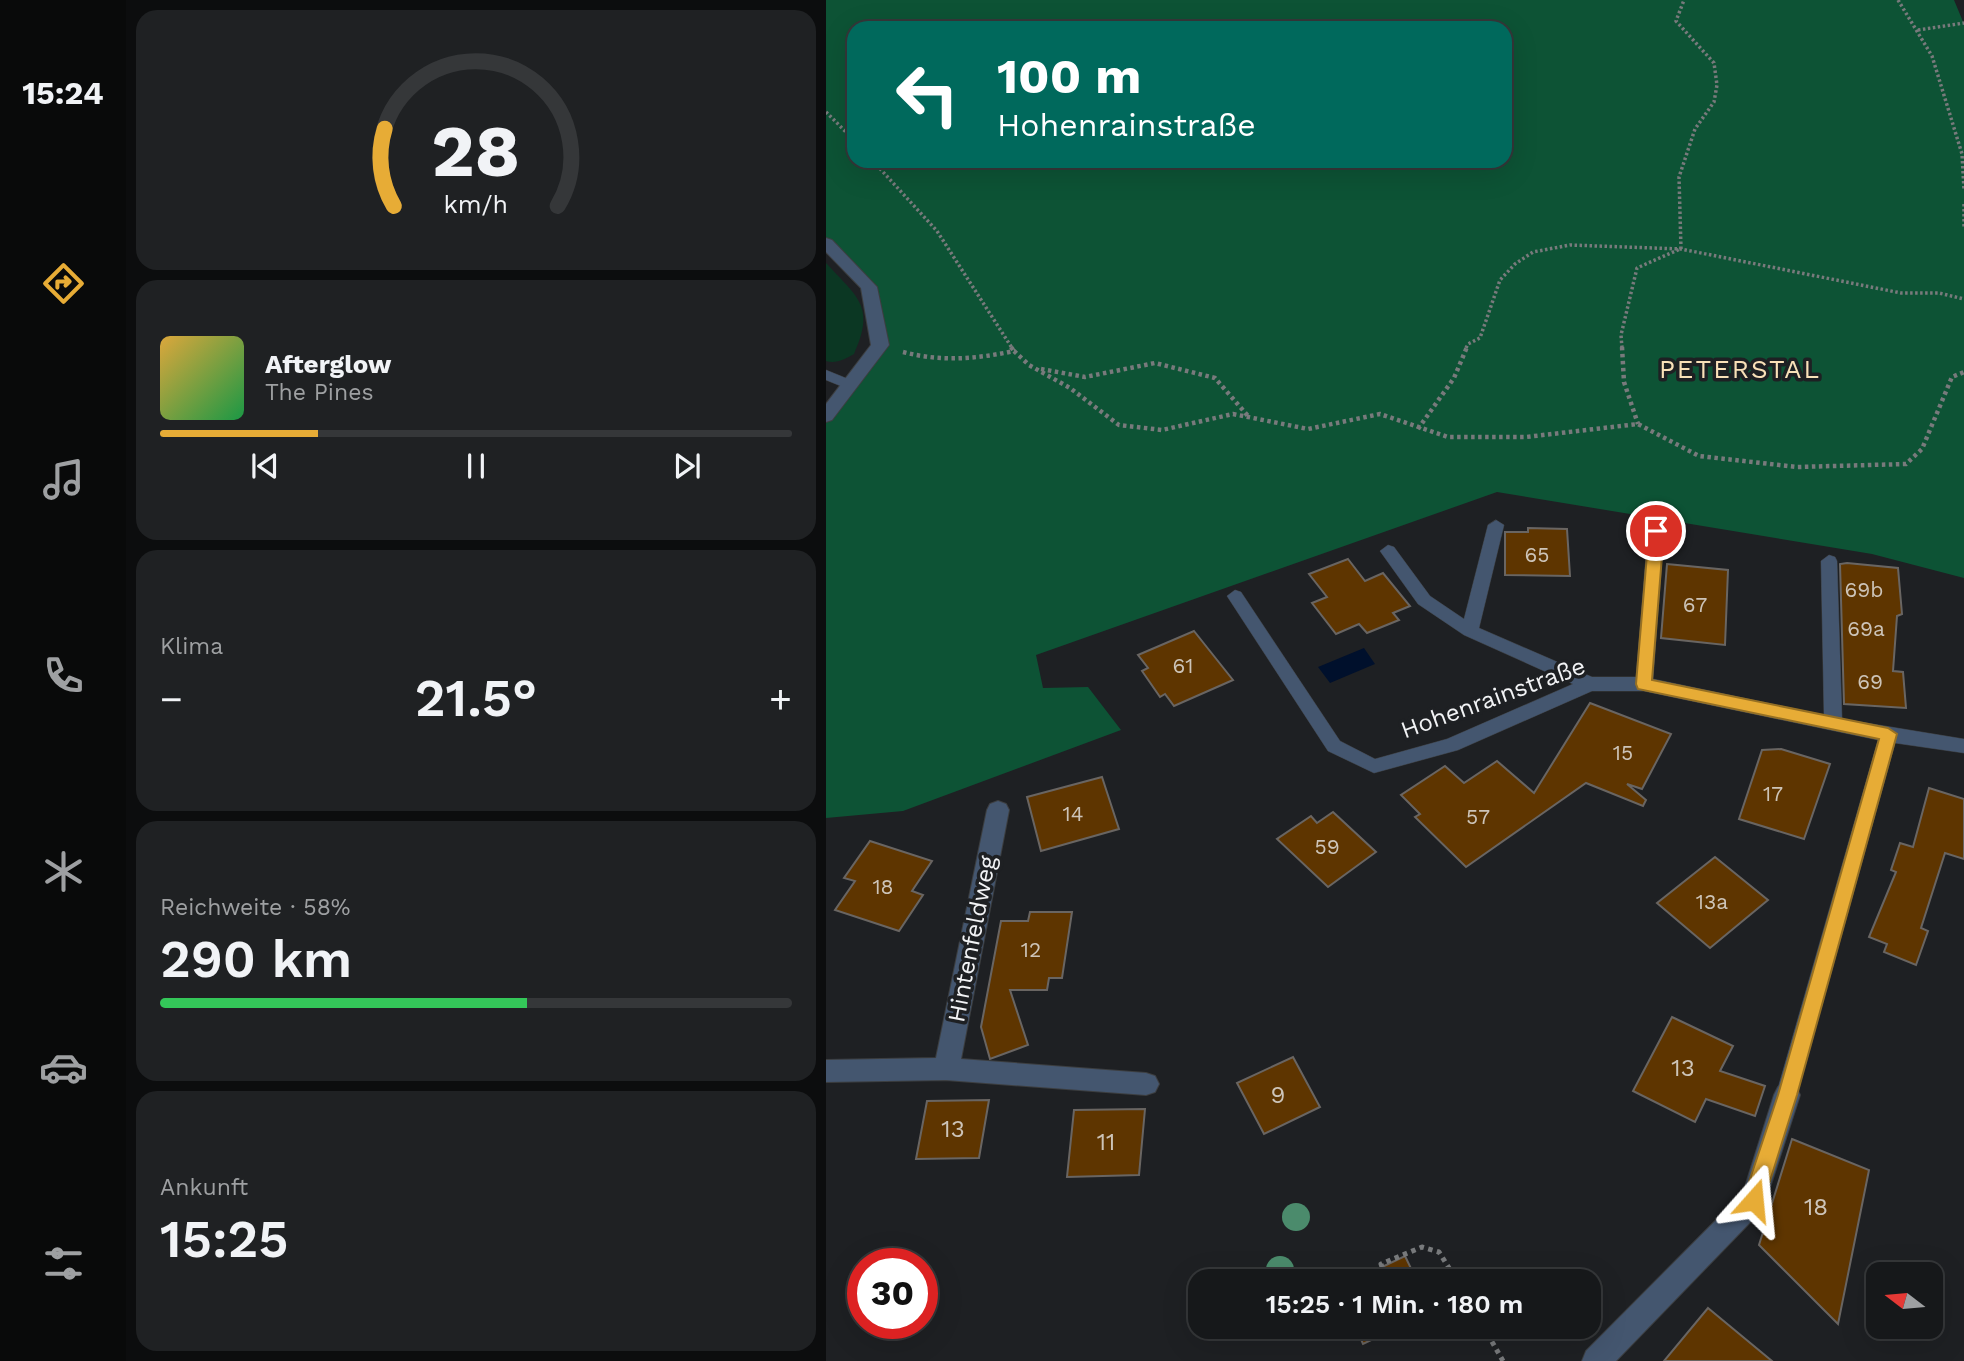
<!DOCTYPE html>
<html lang="de">
<head>
<meta charset="utf-8">
<style>
	:root { --surface:#16181a; --page:#1f2123; --text:#f1f3f6; --muted:#9ea0a2; --line:#353739; --accent:#e7ac36 }
	body { margin:0; font-family:"Work Sans",sans-serif; background:var(--page); color:var(--text); height:100vh; display:flex; flex-direction:column; font-size:26px; white-space:nowrap }
	* { box-sizing:border-box; margin:0 }
	p { font-size:23px; color:var(--muted) }
	.icon { flex:none; width:38px; height:38px; fill:none; stroke:currentColor; stroke-width:2; stroke-linecap:round; stroke-linejoin:round }
	.map { position:relative; flex:1; overflow:hidden }
	.drawer { display:flex; flex-direction:column; gap:10px; padding:10px; background:#0c0d0e; width:700px }
	.drawer>* { flex:none }
	.guide { position:absolute; left:21px; top:21px; width:665px; height:147px; border-radius:21px; box-shadow:0 7px 28px #0002,0 0 0 2px var(--line); background:#00695c; color:#fff; overflow:hidden }
	.needle { width:46px; rotate:286deg }
	.fabs { position:absolute; left:1040px; top:1262px; display:grid; gap:14px }
	.fabs a { display:grid; place-items:center; width:77px; height:77px; border-radius:14px; background:var(--surface); box-shadow:0 7px 28px #0002,0 0 0 2px var(--line); font-size:35px }
	.speed { position:absolute; left:21px; top:1248px; display:flex; gap:14px; font-size:35px; font-weight:700; text-align:center }
	.speed>* { display:grid; place-content:center; width:91px; height:91px; border-radius:50%; background:var(--surface); box-shadow:0 7px 28px #0002,0 0 0 2px var(--line); line-height:1 }
	.speed .limit { border:10px solid #d22; background:#fff; color:#111 }
	.pin { position:absolute; display:grid; place-items:center; width:60px; height:60px; color:#fff; margin:-30px; border:4px solid #fff; border-radius:50%; box-shadow:0 2px 7px #0007 }
	.me { position:absolute; width:77px; margin:-38px; rotate:18deg; stroke-linejoin:round; filter:drop-shadow(0 0 5px #0008) }
	.turn { display:flex; align-items:center; gap:24px; height:147px; padding:0 35px; font-size:32px }
	.turn .icon { width:91px; height:91px; stroke-width:2.5 }
	.turn b { display:block; font-size:49px; line-height:60px }
	.big { font-size:52px; font-weight:600; line-height:1.1 }
	.drawer .card { flex:1; display:flex; flex-direction:column; justify-content:center; gap:10px; min-width:0; padding:0 24px; border-radius:21px; background:var(--page) }
	.drawer .dial { align-items:center; gap:0 }
	.dial svg { height:182px; overflow:visible; fill:none; stroke:var(--line); stroke-width:7; stroke-linecap:round; text-anchor:middle }
	.dial text { fill:var(--text); stroke:none }
	.song { display:flex; align-items:center; gap:21px }
	.cover { width:84px; height:84px; border-radius:10px; background:linear-gradient(135deg,hsl(40 70% 55%),hsl(140 70% 35%)) }
	.played { height:7px; border-radius:4px; background:linear-gradient(90deg,var(--accent) 25%,var(--line) 25%) }
	.keys { display:flex; justify-content:space-around; direction:ltr }
	.heat { display:flex; justify-content:space-between; align-items:center; font-size:38px; direction:ltr }
	.charge { height:10px; border-radius:5px; background:linear-gradient(90deg,#34c759 58%,var(--line) 0) }
	.trip { position:absolute; left:362px; top:1269px; width:413px; height:70px; border-radius:21px; background:var(--surface); box-shadow:0 7px 28px #0002,0 0 0 2px var(--line); font-weight:600; line-height:70px; text-align:center }
	main { display:flex; flex:1; min-height:0 }
	.menu { display:flex; flex-direction:column; width:126px; justify-content:space-around; align-items:center; background:#090a0a; color:var(--muted) }
	.menu .icon { width:49px; height:49px }
	.menu .on { color:var(--accent) }
	.menu b { font-size:32px; color:var(--text) }
	.map>svg:first-child { display:block }
	.green { fill:#0b3723 }
	.forest { fill:#0d5335; fill-rule:evenodd }
	.water { fill:#00102c }
	.building { fill:#5e3500; stroke:#696562; stroke-width:2 }
	.lines { fill:none; stroke-linecap:round; stroke-linejoin:round }
	.service-casing { stroke:#3c3e40; stroke-width:1 }
	.minor-casing { stroke:#3c3e40; stroke-width:2 }
	.path-far2 { stroke:#787a7c; stroke-width:3.5; stroke-dasharray:2.5 2.5; stroke-linecap:butt }
	.path-far1 { stroke:#787a7c; stroke-width:4.5; stroke-dasharray:3.5 3.5; stroke-linecap:butt }
	.path { stroke:#787a7c; stroke-width:5; stroke-dasharray:4.5 4.5; stroke-linecap:butt }
	.service { fill:#44566f; fill-rule:evenodd }
	.minor { fill:#44566f; fill-rule:evenodd }
	.tree { fill:#4b8b6c }
	.route { fill:#e7ac36; stroke:#967023; stroke-width:2 }
	.labels { text-anchor:middle; dominant-baseline:central; stroke-width:7; stroke-linejoin:round; paint-order:stroke }
	.number-label { font-size:21px; fill:#cdc4b8 }
	.street-label { font-size:24px; fill:#f2f3f5; stroke:#1e2023 }
	.near-number-label { font-size:24px; fill:#cdc4b8 }
	.neighbourhood-label { font-size:26px; letter-spacing:2px; fill:#f9e1b8; stroke:#1e2023 }
</style>
</head>
<body>
<main>
<nav class="menu">
<b>15:24</b>
<svg class="icon on" aria-label="directions" viewBox="0 0 24 24"><path d="M12 3l9 9-9 9-9-9zM9 14v-3h6M13 9l2 2-2 2"/></svg>
<svg class="icon" aria-label="music" viewBox="0 0 24 24"><path d="M9 18V5l10-2v13"/><circle cx="6" cy="18" r="3"/><circle cx="16" cy="16" r="3"/></svg>
<svg class="icon" aria-label="phone" viewBox="0 0 24 24"><path d="M5 4h4l2 5-3 2q2 4 5 5l2-3 5 2v4C11 20 4 13 5 4z"/></svg>
<svg class="icon" aria-label="climate" viewBox="0 0 24 24"><path d="M12 3v18M4 7l16 10M4 17L20 7"/></svg>
<svg class="icon" aria-label="car" viewBox="0 0 24 24"><path d="M5 17H2v-5l4-1 3-4h7l3 4 3 1v5h-3M9 17h6M6 11h13"/><circle cx="7" cy="17" r="2"/><circle cx="17" cy="17" r="2"/></svg>
<svg class="icon" aria-label="filters" viewBox="0 0 24 24"><path d="M4 7h16M4 17h16"/><circle cx="9" cy="7" r="2"/><circle cx="15" cy="17" r="2"/></svg>
</nav>
<section class="drawer">
<div class="card dial"><svg viewBox="0 0 100 80">
<path d="M14 69A42 42 0 1 1 86 69"/>
<path d="M14 69A42 42 0 0 1 10 35" stroke="#e7ac36"/>
<text x="50" y="56" font-size="32" font-weight="700">28</text>
<text x="50" y="72" font-size="11">km/h</text>
</svg></div>
<div class="card">
<div class="song"><i class="cover"></i><div><b>Afterglow</b><p>The Pines</p></div></div>
<div class="played"></div>
<div class="keys"><svg class="icon" aria-label="previous" viewBox="0 0 24 24"><path d="M18 5L8 12l10 7zM5 5v14"/></svg><svg class="icon" aria-label="pause" viewBox="0 0 24 24"><path d="M8 5v14M16 5v14"/></svg><svg class="icon" aria-label="next" viewBox="0 0 24 24"><path d="M6 5l10 7-10 7zM19 5v14"/></svg></div>
</div>
<div class="card"><p>Klima</p>
<div class="heat"><a>−</a><b class="big">21.5°</b><a>+</a></div>
</div>
<div class="card"><p>Reichweite · 58%</p><b class="big">290 km</b><div class="charge"></div></div>
<div class="card"><p>Ankunft</p><b class="big">15:25</b></div>
</section>
<div class="map">
<svg width="1138" height="1361" viewBox="0 0 1138 1361">
	<rect width="100%" height="100%" fill="#1e2023"/>
	<!-- green -->
	<path class="green" d="M0 263C31 297 50 306 28 354 19 359 10 364 0 361Z"/>
	<!-- forest -->
	<path class="forest" d="M0 0H1128L1138 24V578L1046 554 671 492 210 655 217 688 262 687 295 730 77 811 0 818V416L54 345 43 287 0 243ZM28 28H679V161H28Z"/>
	<!-- water -->
	<path class="water" d="M538 648 549 664 504 683 492 667Z"/>
	<!-- building -->
	<g class="building">
		<path d="M702 528 741 529 744 576 679 575V532H702Z"/>
		<path d="M522 559 539 581 557 573 584 606 567 613 573 620 541 633 533 624 510 634 486 603 501 597 483 574Z"/>
		<path d="M1021 563 1072 568 1076 614 1071 616 1067 671 1077 672 1080 708 1018 704 1014 564Z"/>
		<path d="M841 564 902 570 899 645 835 638Z"/>
		<path d="M368 631 407 680 348 706 339 694 334 697 316 671 322 668 312 655Z"/>
		<path d="M764 703 845 734 816 789 801 784 820 800 817 806 760 783 640 867 589 817 594 814 575 795 619 766 638 783 671 761 708 793Z"/>
		<path d="M955 749 1004 764 978 839 913 819 936 750Z"/>
		<path d="M276 777 293 829 215 851 201 797Z"/>
		<path d="M1103 788 1138 799V859L1119 853 1095 928 1102 931 1090 965 1058 952 1061 944 1043 937 1070 872 1065 870 1074 843 1087 847Z"/>
		<path d="M507 812 550 852 502 887 451 839 485 816 491 823Z"/>
		<path d="M44 841 106 861 86 891 97 895 73 931 9 910 29 881 18 878Z"/>
		<path d="M889 857 942 900 884 948 831 903Z"/>
		<path d="M204 912H246L236 978H223L221 990H184L202 1045 164 1059 155 1027 175 921H202Z"/>
		<path d="M846 1017 907 1046 894 1071 939 1086 929 1116 880 1099 869 1122 807 1091Z"/>
		<path d="M467 1057 494 1107 438 1134 411 1083Z"/>
		<path d="M163 1100 153 1158 90 1159 101 1101Z"/>
		<path d="M319 1109 313 1175 241 1177 248 1110Z"/>
		<path d="M966 1139 1043 1170 1012 1324 933 1245Z"/>
		<path d="M579 1256 591 1281H526L556 1267Z"/>
		<path d="M882 1308 946 1361H838Z"/>
		<path d="M529 1326H575L537 1344Z"/>
	</g>
	<g class="lines">
		<!-- service casing -->
		<g class="service-casing">
			<g id="service">
				<path d="M0 370 27 381 29 384 22 389 0 380Z"/>
				<path d="M670 520 678 525 653 628 766 677H810L822 532 830 526 838 532 827 679 998 715 995 561 1003 555 1009 557 1011 561 1016 719 1138 739V753L1069 743 969 1102 961 1105 953 1102 950 1095 1052 740 818 691H766L632 750 548 773 502 751 401 596 409 590 415 592 514 741 549 759 621 739 747 684 638 635 592 604 554 551 562 545 568 547 604 596 638 619 662 525Z"/>
			</g>
		</g>
		<!-- minor casing -->
		<g class="minor-casing">
			<g id="minor">
				<path d="M0 238 6 240 51 287 63 345 6 420 0 422V404L45 345 35 288 0 252Z"/>
				<path d="M172 801 180 804 183 810 135 1059 320 1073 329 1076 333 1084 329 1092 320 1095 120 1080 0 1082V1060L110 1058 161 810 164 804Z"/>
				<path d="M961 1083 970 1087 974 1095 937 1209 790 1361H756L760 1351 917 1193 948 1095 952 1087Z"/>
			</g>
		</g>
		<!-- path-far2 -->
		<g class="path-far2">
			<path d="M1072 0 1106 56 1136 154 1138 190"/>
			<path d="M1092 30 1138 23"/>
			<path d="M0 112 28 140"/>
			<path d="M47 161 111 231 186 348"/>
			<path d="M1138 204V227"/>
			<path d="M855 249 853 177 869 129 888 102 891 85 888 63 850 21 858 0"/>
			<path d="M640 348 642 344 654 338 674 280 689 264 707 252 744 245 855 249 1075 293H1113L1138 299"/>
			<path d="M796 348 795 335 811 268 854 249"/>
		</g>
		<!-- path-far1 -->
		<g class="path-far1">
			<path d="M185 347 188 351"/>
			<path d="M796 347 798 382 812 424"/>
			<path d="M77 352C115 362 150 359 188 351L203 365 244 388 293 425 336 430 407 414 482 429 554 414 622 437H700L812 424 873 456 971 467 1080 464 1096 449 1126 377 1138 372"/>
			<path d="M215 369 259 377 329 363 389 378 422 416"/>
			<path d="M592 429 628 378 641 347"/>
		</g>
		<!-- path -->
		<g class="path">
			<path d="M556 1267 555 1264 596 1247 613 1252 631 1281"/>
			<path d="M657 1326 677 1361"/>
		</g>
		<!-- service -->
		<use href="#service" class="service"/>
		<!-- minor -->
		<use href="#minor" class="minor"/>
	</g>
	<!-- trees -->
	<g class="tree">
		<circle cx="470" cy="1217" r="14"/>
		<circle cx="454" cy="1270" r="14"/>
	</g>
	<!-- route -->
	<path class="route" d="M830 526 838 531 826 680 1062 728 1071 734 971 1095 938 1200 935 1207 928 1209 920 1207 917 1200 952 1095 1053 739 812 689 810 684 823 531Z"/>
	<g class="labels">
		<!-- number labels -->
		<g class="number-label">
			<text x="711" y="554">65</text>
			<text x="1038" y="589">69b</text>
			<text x="869" y="604">67</text>
			<text x="1040" y="628">69a</text>
			<text x="357" y="665">61</text>
			<text x="1044" y="681">69</text>
			<text x="797" y="752">15</text>
			<text x="947" y="793">17</text>
			<text x="247" y="813">14</text>
			<text x="652" y="816">57</text>
			<text x="501" y="846">59</text>
			<text x="57" y="886">18</text>
			<text x="886" y="901">13a</text>
			<text x="205" y="949">12</text>
		</g>
		<!-- street labels -->
		<g class="street-label">
			<text transform="translate(667 698) rotate(-20)">Hohenrainstraße</text>
			<text transform="translate(146 939) rotate(-79)">Hintenfeldweg</text>
		</g>
		<!-- near-number labels -->
		<g class="near-number-label">
			<text x="857" y="1068">13</text>
			<text x="452" y="1095">9</text>
			<text x="127" y="1129">13</text>
			<text x="280" y="1142">11</text>
			<text x="990" y="1207">18</text>
		</g>
		<!-- neighbourhood labels -->
		<g class="neighbourhood-label">
			<text x="914" y="369">PETERSTAL</text>
		</g>
	</g>
</svg>
<div class="fabs">
<a><svg class="needle" viewBox="-14 -14 28 28"><path d="M0-13l5 13h-10z" fill="#e53935"/><path d="M0 13l5-13h-10z" fill="#9ea0a2"/></svg></a>
</div>
<div class="speed"><div class="limit">30</div></div>
<div class="pin" style="left:830px;top:531px;background:#d93025"><svg class="icon" aria-label="arrive" viewBox="0 0 24 24"><path d="M6 21V4h12l-3 4 3 4H6"/></svg></div>
<svg class="me" style="left:928px;top:1200px" viewBox="-20 -20 40 40"><path d="M0-17L14 15 0 8-14 15z" fill="#e7ac36" stroke="#fff" stroke-width="4"/></svg>
<div class="trip">15:25 · 1 Min. · 180 m</div>
<div class="guide">
<div class="turn"><svg class="icon" aria-label="left" viewBox="0 0 24 24"><path d="M17 20v-9H6M10 6l-5 5 5 5"/></svg><div><b>100 m</b>Hohenrainstraße</div></div>
</div>
</div>
</main>
</body>
</html>
